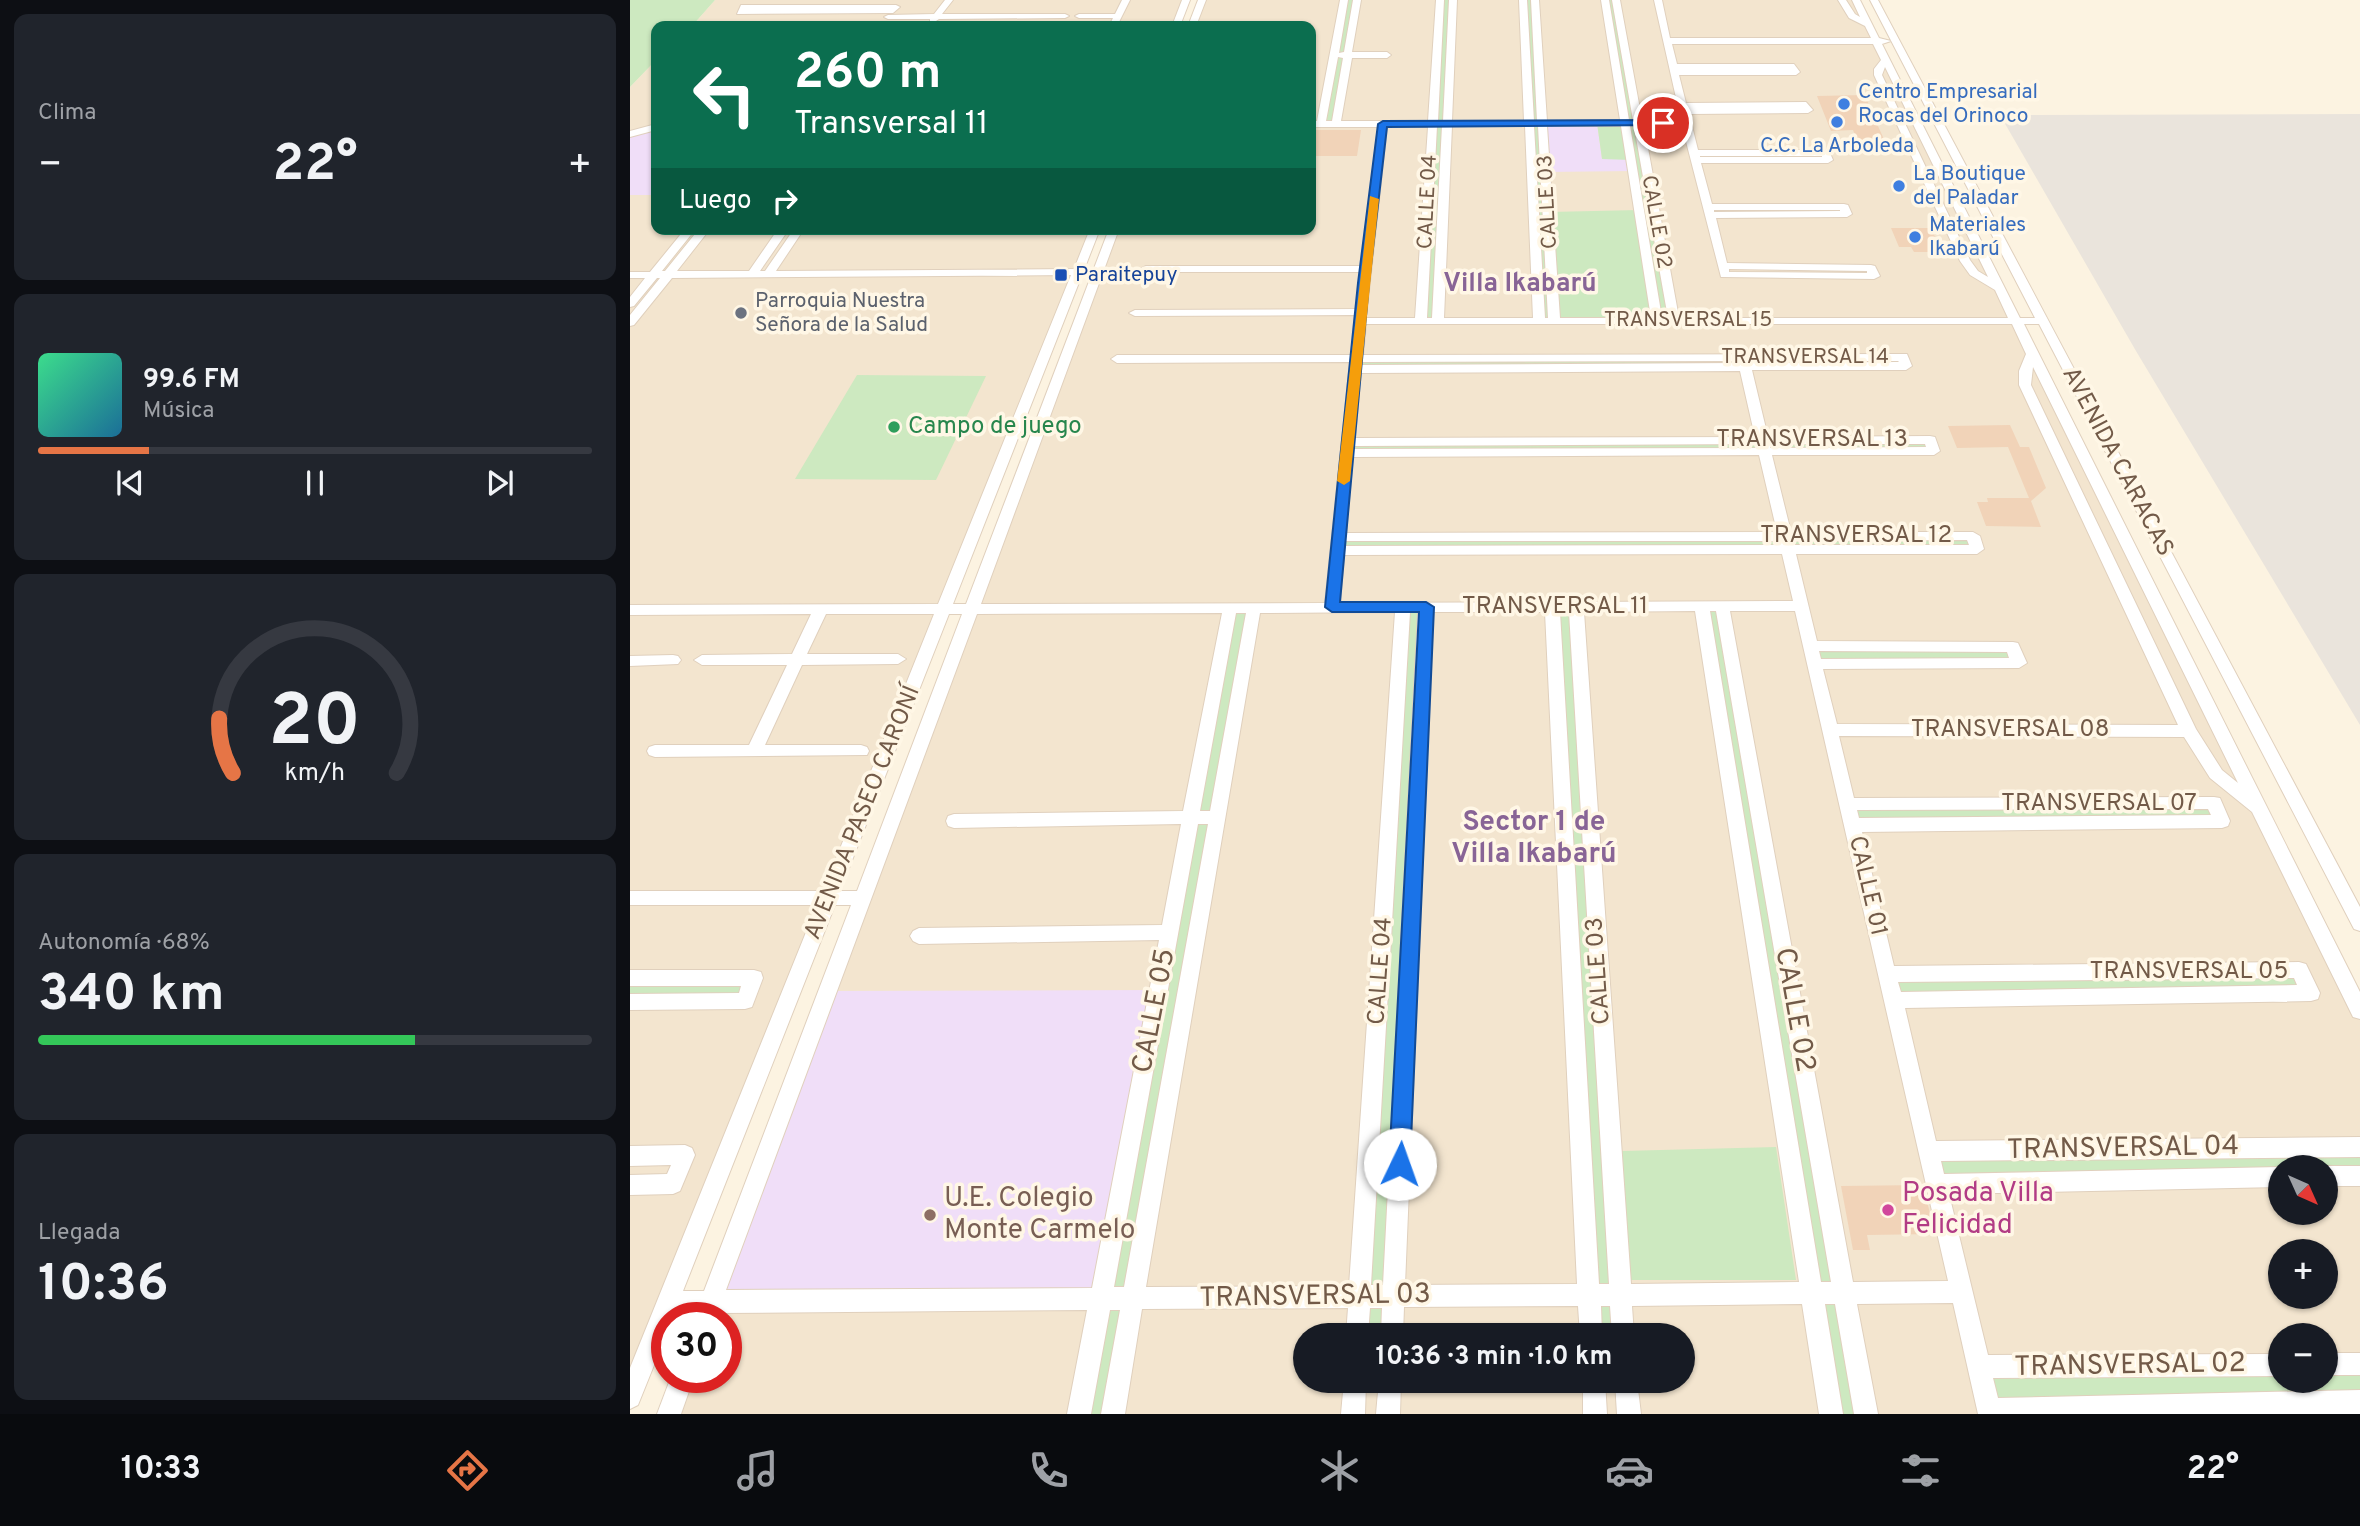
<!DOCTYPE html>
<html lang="es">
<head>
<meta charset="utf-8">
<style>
	:root { --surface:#171b24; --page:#20242c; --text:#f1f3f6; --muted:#9ea1a6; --line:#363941; --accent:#e67546 }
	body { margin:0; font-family:Overpass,sans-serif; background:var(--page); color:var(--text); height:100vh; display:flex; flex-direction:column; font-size:26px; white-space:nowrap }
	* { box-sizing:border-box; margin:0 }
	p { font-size:23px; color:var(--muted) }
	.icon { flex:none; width:38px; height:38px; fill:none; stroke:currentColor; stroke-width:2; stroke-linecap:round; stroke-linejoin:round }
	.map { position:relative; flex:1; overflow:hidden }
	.details { display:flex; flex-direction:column; gap:14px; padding:14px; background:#0d0f14; width:630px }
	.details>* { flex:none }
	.hud { position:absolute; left:21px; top:21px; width:665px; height:214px; border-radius:14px; box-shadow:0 2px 5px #0004; background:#0b6e4f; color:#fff; overflow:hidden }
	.needle { width:46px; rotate:135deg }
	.tools { position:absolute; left:1638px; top:1155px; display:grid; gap:14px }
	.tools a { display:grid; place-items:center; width:70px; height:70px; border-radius:50%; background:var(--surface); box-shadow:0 2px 5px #0004; font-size:35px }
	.speed { position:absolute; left:21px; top:1302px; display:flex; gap:14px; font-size:35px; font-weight:700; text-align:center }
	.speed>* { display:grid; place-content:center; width:91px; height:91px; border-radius:50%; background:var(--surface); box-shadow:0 2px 5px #0004; line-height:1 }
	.speed .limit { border:10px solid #d22; background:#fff; color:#111 }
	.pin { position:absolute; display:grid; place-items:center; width:60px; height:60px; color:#fff; margin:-30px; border:4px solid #fff; border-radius:50%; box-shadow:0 2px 7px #0007 }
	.me { position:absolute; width:77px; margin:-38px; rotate:3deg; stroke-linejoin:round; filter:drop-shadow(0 0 5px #0008) }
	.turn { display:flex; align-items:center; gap:24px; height:147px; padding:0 28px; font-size:32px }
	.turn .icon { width:91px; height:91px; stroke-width:2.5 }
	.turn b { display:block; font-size:49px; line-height:60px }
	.then { display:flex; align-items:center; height:66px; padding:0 28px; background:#0003; gap:14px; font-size:26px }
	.big { font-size:52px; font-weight:700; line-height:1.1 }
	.details .widget { flex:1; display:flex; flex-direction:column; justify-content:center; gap:10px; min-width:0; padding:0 24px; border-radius:14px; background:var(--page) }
	.details .dial { align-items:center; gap:0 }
	.dial svg { height:182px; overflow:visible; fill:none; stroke:var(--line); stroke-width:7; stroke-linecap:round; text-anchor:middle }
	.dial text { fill:var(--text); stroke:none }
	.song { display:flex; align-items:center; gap:21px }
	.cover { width:84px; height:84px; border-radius:10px; background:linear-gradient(135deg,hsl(150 70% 55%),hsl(200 70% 35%)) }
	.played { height:7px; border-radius:4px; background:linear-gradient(90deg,var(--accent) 20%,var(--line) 20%) }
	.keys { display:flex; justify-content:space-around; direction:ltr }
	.heat { display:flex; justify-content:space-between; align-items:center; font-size:38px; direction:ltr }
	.charge { height:10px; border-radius:5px; background:linear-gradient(90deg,#34c759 68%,var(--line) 0) }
	.trip { position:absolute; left:663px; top:1323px; width:402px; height:70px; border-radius:35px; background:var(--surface); box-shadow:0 2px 5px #0004; font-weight:700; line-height:70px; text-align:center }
	.menu { display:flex; height:112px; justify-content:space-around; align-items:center; background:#090b0e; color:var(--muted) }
	.menu .icon { width:49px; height:49px }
	.menu .on { color:var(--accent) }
	.menu b { font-size:32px; color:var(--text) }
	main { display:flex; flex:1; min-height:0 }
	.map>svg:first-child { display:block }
	.residential { fill:#f3e5cf; fill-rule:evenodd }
	.industrial { fill:#eae4dc }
	.education { fill:#f0def8 }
	.green { fill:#cde9c0 }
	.building { fill:#f1d3b8 }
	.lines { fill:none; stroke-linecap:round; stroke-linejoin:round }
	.minor-casing { stroke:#e0d0bd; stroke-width:2 }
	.minor { fill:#fff; fill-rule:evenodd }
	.route { fill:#1a73e8; stroke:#114b97; stroke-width:2 }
	.slow { fill:#f59e0b }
	.shop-dot { fill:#3f7fe0; stroke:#fff7e6; stroke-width:2.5 }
	.transit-dot { fill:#1a4fb4; stroke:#fff7e6; stroke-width:2.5 }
	.worship-dot { fill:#6b7280; stroke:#fff7e6; stroke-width:2.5 }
	.leisure-dot { fill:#2e9e5b; stroke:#fff7e6; stroke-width:2.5 }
	.hotel-dot { fill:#d1479c; stroke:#fff7e6; stroke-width:2.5 }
	.education-dot { fill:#8d6e63; stroke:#fff7e6; stroke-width:2.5 }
	.labels { text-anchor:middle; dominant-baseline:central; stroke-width:7; stroke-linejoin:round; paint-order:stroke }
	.far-shop-label { font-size:21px; fill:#366cbe; stroke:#fff7e6; text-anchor:start }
	.far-street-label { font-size:21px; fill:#725a48; stroke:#fff7e6 }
	.far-transit-label { font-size:21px; fill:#164399; stroke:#fff7e6; text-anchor:start }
	.far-worship-label { font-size:21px; fill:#5b616d; stroke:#fff7e6; text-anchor:start }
	.leisure-label { font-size:24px; fill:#27864d; stroke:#fff7e6; text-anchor:start }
	.street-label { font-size:24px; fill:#725a48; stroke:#fff7e6 }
	.far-district-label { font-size:26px; font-weight:bold; fill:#886496; stroke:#fff7e6 }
	.quarter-label { font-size:28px; font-weight:bold; fill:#886496; stroke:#fff7e6 }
	.near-street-label { font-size:28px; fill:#725a48; stroke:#fff7e6 }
	.near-hotel-label { font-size:28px; fill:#b23c85; stroke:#fff7e6; text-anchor:start }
	.near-education-label { font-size:28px; fill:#785e54; stroke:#fff7e6; text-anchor:start }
</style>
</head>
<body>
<main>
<section class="details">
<div class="widget"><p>Clima</p>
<div class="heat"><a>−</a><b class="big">22°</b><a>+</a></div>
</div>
<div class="widget">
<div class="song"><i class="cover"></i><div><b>99.6 FM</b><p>Música</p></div></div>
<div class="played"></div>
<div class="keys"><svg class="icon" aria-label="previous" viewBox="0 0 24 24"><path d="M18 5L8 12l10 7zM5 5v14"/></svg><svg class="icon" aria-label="pause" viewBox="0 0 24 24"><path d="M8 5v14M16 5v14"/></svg><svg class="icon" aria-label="next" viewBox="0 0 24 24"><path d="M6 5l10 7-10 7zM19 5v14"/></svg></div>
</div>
<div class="widget dial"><svg viewBox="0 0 100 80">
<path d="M14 69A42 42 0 1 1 86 69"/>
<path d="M14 69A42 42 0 0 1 8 45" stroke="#e67546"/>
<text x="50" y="56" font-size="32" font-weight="700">20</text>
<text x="50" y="72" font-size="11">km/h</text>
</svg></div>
<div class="widget"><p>Autonomía · 68%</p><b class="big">340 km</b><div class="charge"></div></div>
<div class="widget"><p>Llegada</p><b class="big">10:36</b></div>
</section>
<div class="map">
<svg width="1730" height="1414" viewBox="0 0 1730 1414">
	<rect width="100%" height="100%" fill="#fcf3e1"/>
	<!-- residential -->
	<g class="residential">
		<path d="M85 0H556L546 26H62Z"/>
		<path d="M572 0H1226L1730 1011V1414H39L53 1377H96V1318H75L484 229H681V26H562ZM1650 1167H1696V1213H1650ZM1650 1251H1696V1297H1650ZM676 1335H1054V1381H676ZM1650 1335H1696V1381H1650Z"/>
		<path d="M26 60V229H465L0 1397V87Z"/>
	</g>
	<!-- industrial -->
	<path class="industrial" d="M1730 114V725L1506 351 1370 115Z"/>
	<!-- education -->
	<g class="education">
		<path d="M967 123 972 159H1001L1003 171 916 172 914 124Z"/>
		<path d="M26 127V195H0V134Z"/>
		<path d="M529 990 471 1299 81 1301 198 991Z"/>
	</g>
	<!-- green -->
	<g class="green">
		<path d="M0 0H85L62 26H26V60L0 87Z"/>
		<path d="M714 0H727L706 124H691Z"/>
		<path d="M810 0H823L808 321H791Z"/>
		<path d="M893 0H905L919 212 1009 210 1001 160 972 159 967 123H994L975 0H986L1044 320 908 321Z"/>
		<path d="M1273 357 1276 366 725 369 726 360Z"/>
		<path d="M227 375 356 376 306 480 165 479Z"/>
		<path d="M1299 440 1304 451 716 453 717 442Z"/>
		<path d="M1343 536 1347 548 706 551 707 537Z"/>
		<path d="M946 606 993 1335H961L922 607Z"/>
		<path d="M1072 606H1092L1236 1414H1201Z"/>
		<path d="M600 607H624L483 1414H449Z"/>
		<path d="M774 607H796L762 1335H728Z"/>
		<path d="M1180 646 1383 647 1389 663 1185 664Z"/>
		<path d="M1584 803 1592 821 1222 825 1218 805Z"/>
		<path d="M1669 970 1681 993 1263 999 1257 974Z"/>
		<path d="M0 978H124L115 1001 0 1002Z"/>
		<path d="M1146 1147 1166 1280H1001L992 1151Z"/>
		<path d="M1730 1147V1176H1696V1167H1650V1177L1306 1182 1299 1151Z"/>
		<path d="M1696 1364H1730V1402L1359 1408 1349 1368 1650 1365V1381H1696Z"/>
	</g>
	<!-- building -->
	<g class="building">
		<path d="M1235 95 1242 113 1258 148 1231 149 1223 130 1201 131 1187 96Z"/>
		<path d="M681 130H731L727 156H681Z"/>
		<path d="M1261 228H1301L1312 252H1284L1281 247H1269Z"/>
		<path d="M1380 425 1390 447H1399L1416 488 1401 501 1411 527 1356 526 1347 502H1358L1357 498H1399L1378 447 1327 448 1318 426Z"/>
		<path d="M1293 1185 1305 1234 1237 1235 1240 1250H1223L1211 1186Z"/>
	</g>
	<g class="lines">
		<!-- minor casing -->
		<g class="minor-casing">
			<g id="minor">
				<path d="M315 0H323L312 14H435L439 16 435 18 309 19 303 23H300V19H258L254 17 258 15 304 14Z"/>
				<path d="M492 0H500L487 26 480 24 483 18H449L445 16 449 14H485Z"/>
				<path d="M552 0H560L550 26H542Z"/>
				<path d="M568 0H576L566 26H558Z"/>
				<path d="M710 0H718L709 53 714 52 723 0H731L722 52H757L761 55 757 58H722L711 121H798L806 0H814L808 121H813L819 0H827L822 121H894L889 0H897L904 121H907L901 0H909L917 121 990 120 971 0H979L999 120H1003L982 0H990L1012 120H1051L1024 0H1032L1040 38H1241L1235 26 1219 18 1208 0H1216L1225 14 1230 17 1222 0H1230L1249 38 1261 41 1252 44 1390 318H1405L1240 0H1248L1730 907V931L1724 929 1409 324H1394L1730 992V1019L1723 1017 1622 812 1580 778 1554 737 1209 736 1224 798 1584 797 1590 798 1600 821 1598 826 1592 828 1232 832 1264 966 1669 962 1676 964 1690 993 1688 999 1681 1001 1275 1008 1306 1141 1730 1137V1157L1311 1161 1314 1174 1650 1167V1187L1319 1194 1358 1355 1650 1354V1376L1363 1378 1368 1398 1730 1390V1414H1348L1323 1303 1227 1304 1248 1414H1224L1205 1304H1195L1213 1414H1189L1172 1304 1002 1306 1004 1335H982L980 1306H971L972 1335H950L948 1306 774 1307 773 1335H751L752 1308H740L738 1335H716L718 1308 512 1309 495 1414H471L490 1310H480L461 1414H437L457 1310 88 1313 86 1318H64L66 1313H45L43 1318H37V1333L8 1405 0 1409V1368L187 905H0V891H193L304 614H196L177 654H268L276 659 268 664 172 665 135 745H231L237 747 239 751 237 755 25 757 19 755 17 751 19 747 25 745H119L157 665H72L64 660 72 655 162 654 181 614 0 615V605L308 604 441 275 42 278 4 325 0 326V315L30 278H27L4 306 0 307V297L15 278H0V272H20L55 229 64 231 32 271H35L69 229H80L47 271H119L148 229H159L130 271H135L164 229H174L146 271 444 269 460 229H470L323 604H336L479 229H489L351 604 695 603 720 362 487 363 481 359 487 355H721L725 315 505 316 499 313 505 310 726 309 730 272H516L510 269 516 266H731L748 127H681V121H687ZM1042 44H1243L1251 60 1244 69V75L1330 261 1340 275 1365 290 1378 318H1049L1014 126H1052L1091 277 1244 279 1250 276 1245 266 1241 265 1097 263 1086 218 1217 217 1222 214 1218 205 1214 204H1082L1071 163H1198L1203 160 1199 151 1196 150H1068L1059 114 1178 113 1183 110 1176 102 1056 103 1049 75H1166L1170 72 1164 64H1047ZM708 57 713 58 702 121H696ZM1255 67 1358 277 1348 271 1340 260 1252 75ZM807 126H812L802 318H797ZM822 126H895L903 318H814ZM904 126H908L918 318H915ZM917 126H991L1021 318H930ZM1000 126H1004L1038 318H1032ZM757 127H798L785 318H736ZM1070 156H1192V157H1070ZM1084 210H1210V211L1084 212ZM1099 269 1237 271V273L1099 272ZM736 324H1382L1396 354 1389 371V385L1548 725 1207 724 1193 669 1389 668 1397 663 1388 643 1383 642 1187 641 1166 554H1347L1354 549 1350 536 1343 532H1161L1142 455H1304L1310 451 1305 437 1300 436 1138 437 1122 370H1276L1282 366 1277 354 733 355ZM1108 361V363L732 365V362ZM1120 361H1268L1269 362 1120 363ZM1403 367 1608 783 1592 770 1566 729 1401 385ZM1110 371 1125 437 725 438 731 373ZM1127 444 1128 448 724 449V446ZM1140 444H1295L1296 447 1140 448ZM1129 455 1147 532 716 533 723 457ZM1337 540 1339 545H1164L1163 541ZM715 541H1149L1150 545 715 546ZM1152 554 1163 601 710 603 714 555ZM1065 611 1169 1282 1001 1284 954 612ZM1080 611H1086L1201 1282H1191ZM1100 611H1165L1318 1281 1223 1282ZM765 612 719 1286 516 1287 630 613ZM780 612H788L753 1285H741ZM803 612H915L947 1284 775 1285ZM930 612H939L979 1284H969ZM592 613 553 811 324 814 318 816 316 821 318 826 324 828 551 824 532 925 289 928 283 931 280 936 283 941 289 944 529 940 462 1288 96 1290 347 614ZM606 613H616L580 811H570ZM319 614H332L227 891H210ZM1189 651 1377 652 1379 658 1191 659ZM1578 809 1581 815 1229 818 1227 810ZM568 824H578L494 1287H484ZM205 905H221L74 1291H53ZM1664 978 1667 985 1271 992 1268 982Z"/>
				<path d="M111 5H266L270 7 263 13 107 14Z"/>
				<path d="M26 124V130L0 137V131Z"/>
				<path d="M43 655 48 656 51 660 48 664 0 666V656Z"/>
				<path d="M0 970H124L131 972 133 978 122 1007 115 1009 0 1010V994L109 993 111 986H0Z"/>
				<path d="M55 1145 62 1148 65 1155 50 1191 43 1194 0 1195V1175L37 1174 41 1165 0 1166V1146Z"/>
				<path d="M1696 1166H1730V1186H1696V1167H1693Z"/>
				<rect x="1696" y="1353" width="34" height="22"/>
				<path d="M41 1377H64L51 1414H27Z"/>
				<path d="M714 1381H736L735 1414H711Z"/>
				<path d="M749 1381H771L770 1414H746Z"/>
				<path d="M953 1381H975L977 1414H953Z"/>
				<path d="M985 1381H1007L1011 1414H987Z"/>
			</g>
		</g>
		<!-- minor -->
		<use href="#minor" class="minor"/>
	</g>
	<!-- route -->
	<path class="route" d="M1033 120 1037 121V125L757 127 739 283 710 602H796L804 607 780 1164 777 1171 770 1174 762 1171 759 1164 789 612H702L695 607 728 283 748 124 753 121Z"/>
	<!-- slow -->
	<path class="slow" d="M740 196 749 199 720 481 714 485 707 481Z"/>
	<!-- markers -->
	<g class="shop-dot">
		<circle cx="1214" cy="104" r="7"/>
		<circle cx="1207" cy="122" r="7"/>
		<circle cx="1269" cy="186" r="7"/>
		<circle cx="1285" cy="237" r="7"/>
	</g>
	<rect class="transit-dot" x="424" y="268" width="14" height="14" rx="3.5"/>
	<circle class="worship-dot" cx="111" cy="313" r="7"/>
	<circle class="leisure-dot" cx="264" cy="427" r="7"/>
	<circle class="hotel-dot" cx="1258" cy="1210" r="7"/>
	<circle class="education-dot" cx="300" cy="1215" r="7"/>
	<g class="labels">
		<!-- far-shop labels -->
		<g class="far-shop-label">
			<text x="1228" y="92">Centro Empresarial<tspan x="1228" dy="24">Rocas del Orinoco</tspan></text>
			<text x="1207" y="146" text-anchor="middle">C.C. La Arboleda</text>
			<text x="1283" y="174">La Boutique<tspan x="1283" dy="24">del Paladar</tspan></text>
			<text x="1299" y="225">Materiales<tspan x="1299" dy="24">Ikabarú</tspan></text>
		</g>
		<!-- far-street labels -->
		<g class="far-street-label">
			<text transform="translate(798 202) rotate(-87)">CALLE 04</text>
			<text transform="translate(918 202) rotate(-93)">CALLE 03</text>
			<text transform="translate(1026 222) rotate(80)">CALLE 02</text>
			<text x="1058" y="320">TRANSVERSAL 15</text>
			<text x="1175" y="357">TRANSVERSAL 14</text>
		</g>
		<!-- far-transit labels -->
		<g class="far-transit-label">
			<text x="445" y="275">Paraitepuy</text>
		</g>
		<!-- far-worship labels -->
		<g class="far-worship-label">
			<text x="125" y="301">Parroquia Nuestra<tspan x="125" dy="24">Señora de la Salud</tspan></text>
		</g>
		<!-- leisure labels -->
		<g class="leisure-label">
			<text x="278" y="427">Campo de juego</text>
		</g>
		<!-- street labels -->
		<g class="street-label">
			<text x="1182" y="440">TRANSVERSAL 13</text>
			<text transform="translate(1487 462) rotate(62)">AVENIDA CARACAS</text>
			<text x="1226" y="536">TRANSVERSAL 12</text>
			<text x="925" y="607">TRANSVERSAL 11</text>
			<text x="1380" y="730">TRANSVERSAL 08</text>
			<text x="1469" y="804">TRANSVERSAL 07</text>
			<text transform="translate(233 813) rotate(-68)">AVENIDA PASEO CARONÍ</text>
			<text transform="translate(1237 886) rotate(77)">CALLE 01</text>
			<text transform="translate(751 971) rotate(-86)">CALLE 04</text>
			<text transform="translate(969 971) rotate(-94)">CALLE 03</text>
			<text x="1559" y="972">TRANSVERSAL 05</text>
		</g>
		<!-- far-district labels -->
		<g class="far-district-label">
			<text x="890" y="284">Villa Ikabarú</text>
		</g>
		<!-- quarter labels -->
		<g class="quarter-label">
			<text x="904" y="823">Sector 1 de<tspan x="904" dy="32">Villa Ikabarú</tspan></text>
		</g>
		<!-- near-street labels -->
		<g class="near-street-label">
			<text transform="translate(1164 1010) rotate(80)">CALLE 02</text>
			<text transform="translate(525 1011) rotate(-79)">CALLE 05</text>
			<text transform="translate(1493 1149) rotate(-1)">TRANSVERSAL 04</text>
			<text transform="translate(685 1297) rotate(-1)">TRANSVERSAL 03</text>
			<text transform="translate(1500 1366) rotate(-1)">TRANSVERSAL 02</text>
		</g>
		<!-- near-hotel labels -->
		<g class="near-hotel-label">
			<text x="1272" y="1194">Posada Villa<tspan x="1272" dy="32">Felicidad</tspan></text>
		</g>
		<!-- near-education labels -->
		<g class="near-education-label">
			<text x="314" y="1199">U.E. Colegio<tspan x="314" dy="32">Monte Carmelo</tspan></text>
		</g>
	</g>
</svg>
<div class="tools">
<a><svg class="needle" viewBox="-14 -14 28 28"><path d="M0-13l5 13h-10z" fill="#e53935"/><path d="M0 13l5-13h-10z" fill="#9ea1a6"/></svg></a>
<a>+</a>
<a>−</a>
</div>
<div class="speed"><div class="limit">30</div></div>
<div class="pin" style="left:1033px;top:123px;background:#d93025"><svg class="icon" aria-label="arrive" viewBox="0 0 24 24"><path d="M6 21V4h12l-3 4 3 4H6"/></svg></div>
<svg class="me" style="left:770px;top:1164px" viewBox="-20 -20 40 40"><circle r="19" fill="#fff"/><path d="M0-13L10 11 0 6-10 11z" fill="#1a73e8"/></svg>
<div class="trip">10:36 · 3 min · 1.0 km</div>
<div class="hud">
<div class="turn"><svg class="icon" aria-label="left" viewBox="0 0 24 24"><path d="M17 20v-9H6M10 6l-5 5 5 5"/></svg><div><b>260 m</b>Transversal 11</div></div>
<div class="then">Luego<svg class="icon" aria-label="right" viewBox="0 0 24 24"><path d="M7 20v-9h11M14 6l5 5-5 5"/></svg></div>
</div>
</div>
</main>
<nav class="menu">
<b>10:33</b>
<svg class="icon on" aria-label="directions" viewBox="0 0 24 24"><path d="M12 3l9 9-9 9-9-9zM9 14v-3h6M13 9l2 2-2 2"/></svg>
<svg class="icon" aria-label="music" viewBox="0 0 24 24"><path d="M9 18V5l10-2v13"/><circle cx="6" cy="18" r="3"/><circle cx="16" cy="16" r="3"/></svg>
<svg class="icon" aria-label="phone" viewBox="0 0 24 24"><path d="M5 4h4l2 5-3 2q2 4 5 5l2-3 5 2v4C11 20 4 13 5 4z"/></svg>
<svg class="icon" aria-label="climate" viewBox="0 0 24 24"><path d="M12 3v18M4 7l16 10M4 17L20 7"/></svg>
<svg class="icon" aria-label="car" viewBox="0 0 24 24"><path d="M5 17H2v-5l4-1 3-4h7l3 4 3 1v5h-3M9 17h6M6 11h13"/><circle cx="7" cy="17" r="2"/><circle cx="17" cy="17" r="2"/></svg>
<svg class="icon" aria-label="filters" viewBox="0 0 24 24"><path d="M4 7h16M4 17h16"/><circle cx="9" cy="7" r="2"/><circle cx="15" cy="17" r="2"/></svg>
<b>22°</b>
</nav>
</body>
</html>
